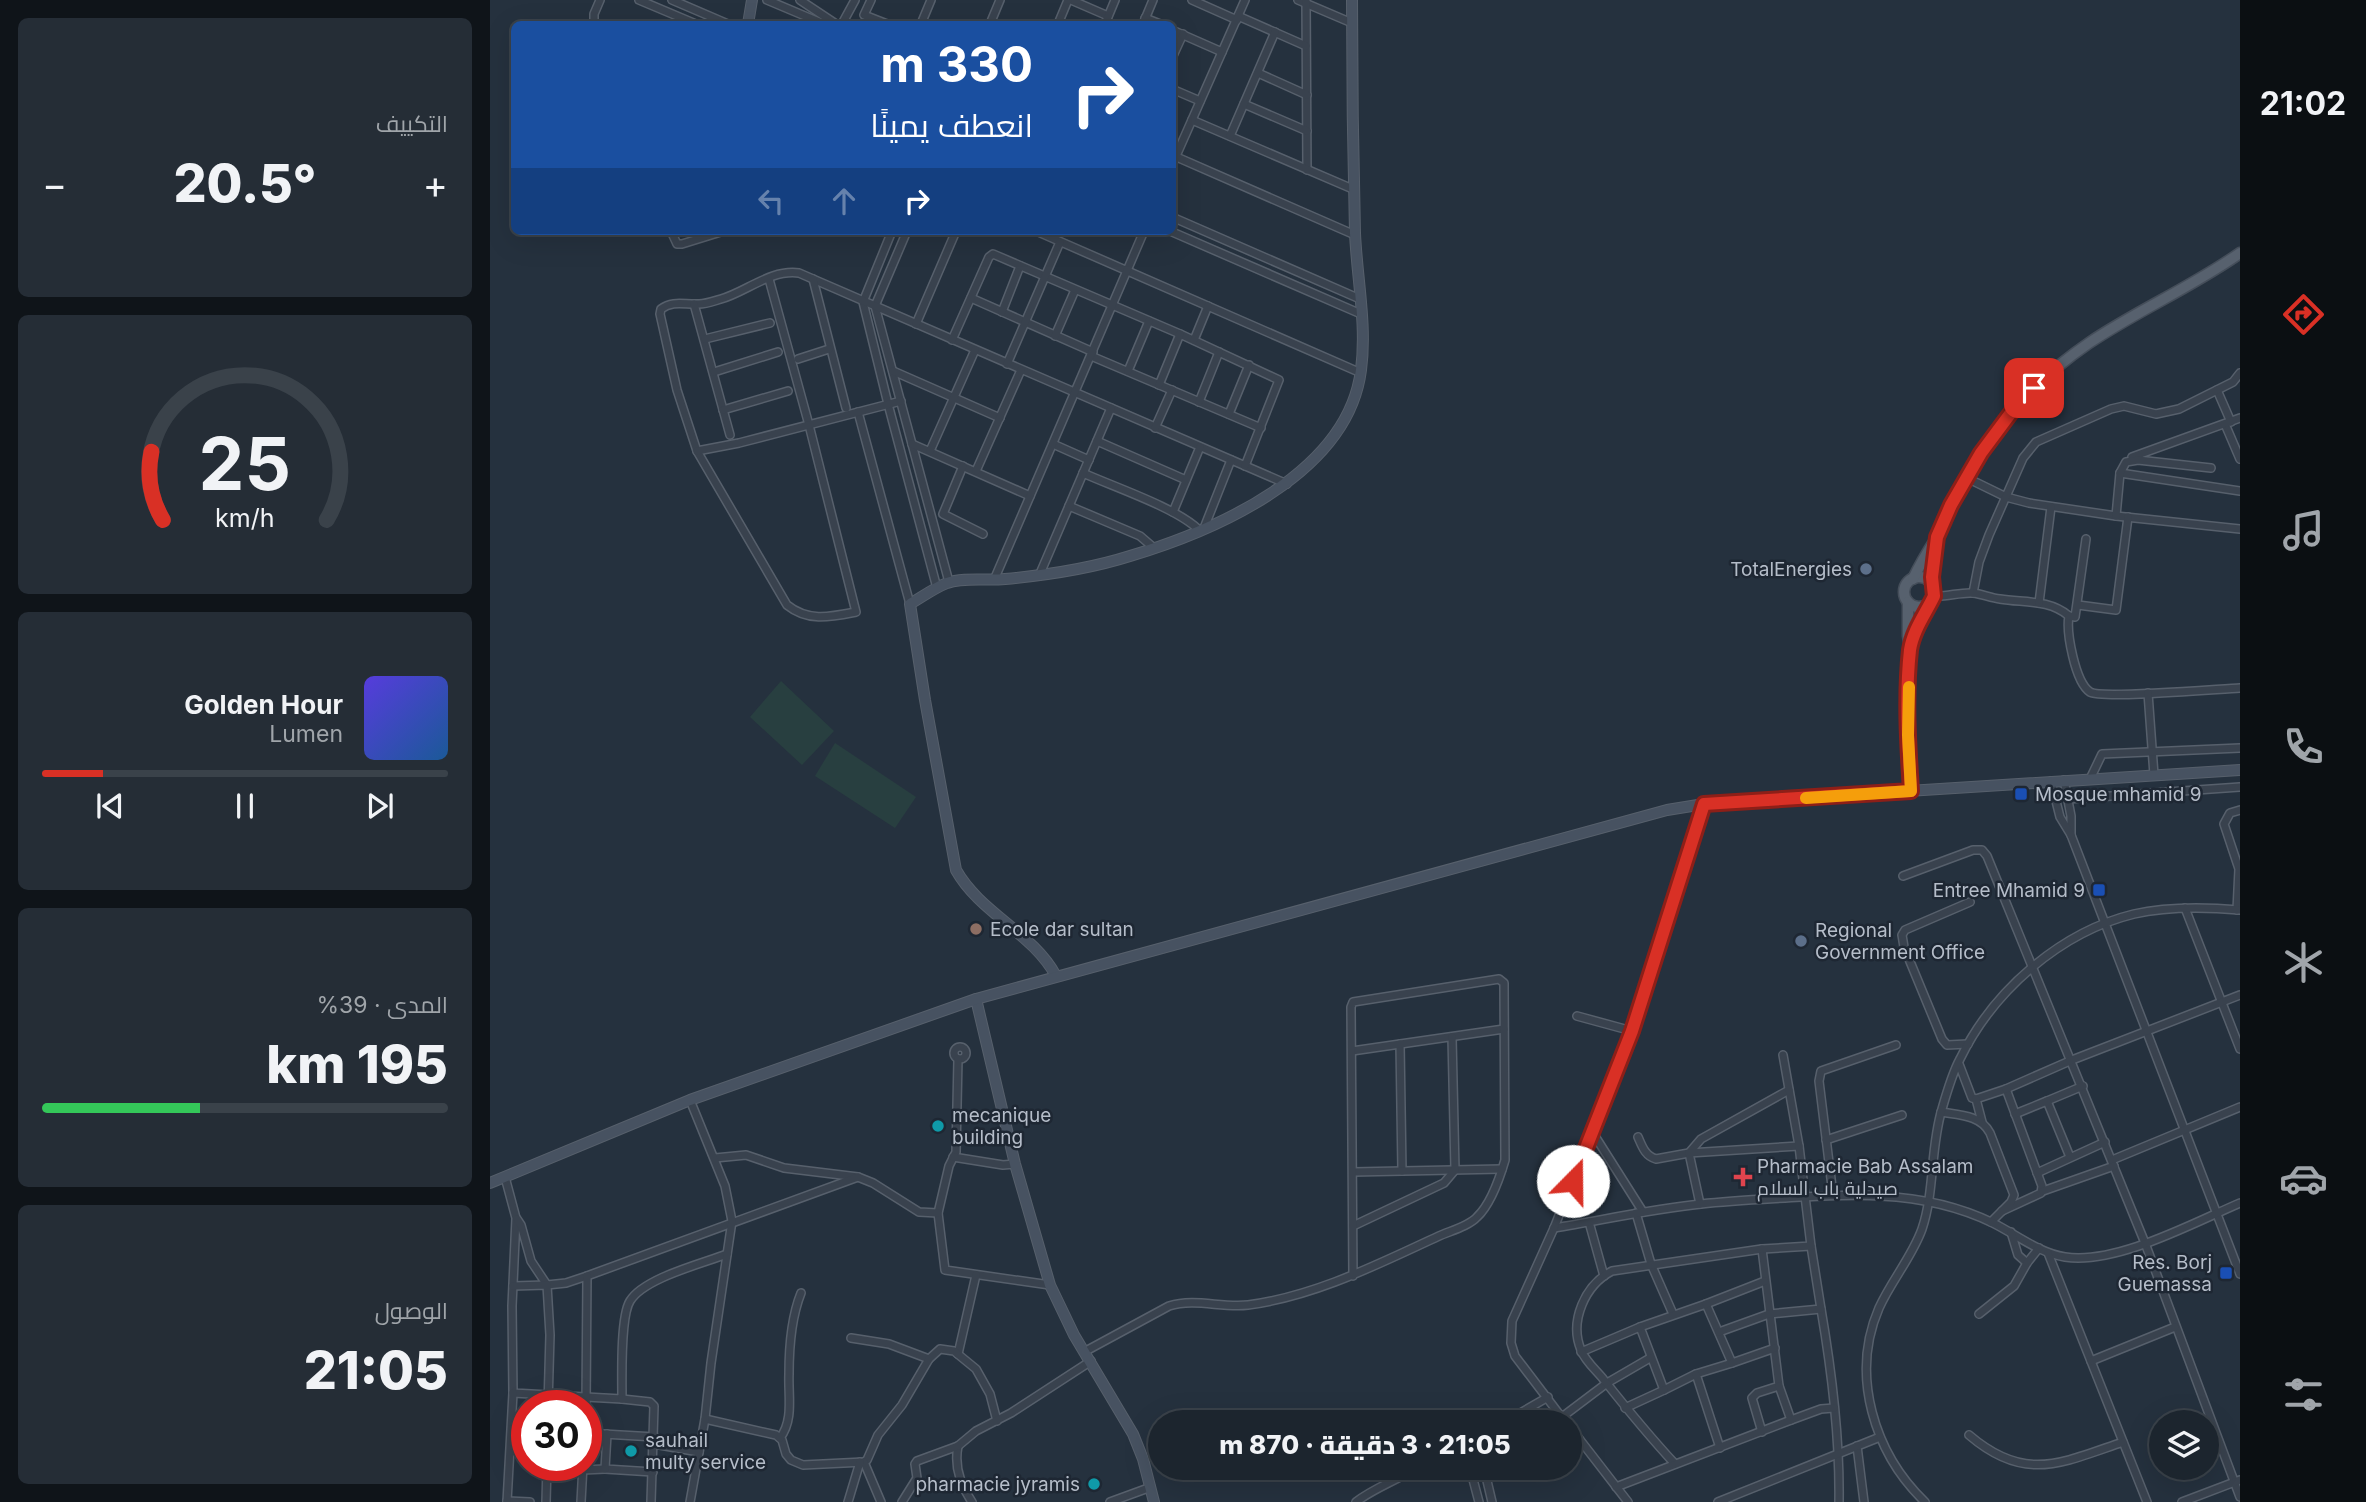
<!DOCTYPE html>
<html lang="ar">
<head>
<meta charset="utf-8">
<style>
	:root { --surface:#1c252e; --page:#252d36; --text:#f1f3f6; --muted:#a0a5aa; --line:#3a424a; --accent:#d93025 }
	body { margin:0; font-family:Inter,Cairo,sans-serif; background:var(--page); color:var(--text); direction:rtl; height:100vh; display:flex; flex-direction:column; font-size:26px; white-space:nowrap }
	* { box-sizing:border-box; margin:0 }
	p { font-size:23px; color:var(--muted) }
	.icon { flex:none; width:38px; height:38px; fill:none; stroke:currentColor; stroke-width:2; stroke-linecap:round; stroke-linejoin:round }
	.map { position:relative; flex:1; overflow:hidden; direction:ltr }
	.side { display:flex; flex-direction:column; gap:18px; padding:18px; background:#0f1419; width:490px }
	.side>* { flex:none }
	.hud { position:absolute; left:21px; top:21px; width:665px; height:214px; border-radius:10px; box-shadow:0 7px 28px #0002,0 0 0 2px var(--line); direction:rtl; background:#1a4fa0; color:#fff; overflow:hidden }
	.fabs { position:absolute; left:1659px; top:1410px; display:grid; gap:14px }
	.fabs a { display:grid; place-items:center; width:70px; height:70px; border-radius:50%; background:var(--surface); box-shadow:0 7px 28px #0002,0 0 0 2px var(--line); font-size:35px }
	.speed { position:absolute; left:21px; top:1390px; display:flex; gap:14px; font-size:35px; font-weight:700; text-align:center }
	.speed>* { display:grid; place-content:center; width:91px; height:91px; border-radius:50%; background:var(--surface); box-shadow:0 7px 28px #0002,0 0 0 2px var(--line); line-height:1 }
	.speed .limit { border:10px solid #d22; background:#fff; color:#111 }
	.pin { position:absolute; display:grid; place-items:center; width:60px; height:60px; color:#fff; margin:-30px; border-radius:14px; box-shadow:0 4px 10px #0006 }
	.me { position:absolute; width:77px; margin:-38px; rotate:22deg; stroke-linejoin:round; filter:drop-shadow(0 0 5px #0008) }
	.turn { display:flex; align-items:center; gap:24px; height:147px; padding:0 28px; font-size:32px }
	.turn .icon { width:91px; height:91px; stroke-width:2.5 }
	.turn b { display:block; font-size:49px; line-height:60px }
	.lanes { display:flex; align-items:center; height:66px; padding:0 28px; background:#0003; justify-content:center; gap:35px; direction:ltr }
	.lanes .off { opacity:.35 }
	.big { font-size:52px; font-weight:800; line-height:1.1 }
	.side .widget { flex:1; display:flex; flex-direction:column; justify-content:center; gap:10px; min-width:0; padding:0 24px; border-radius:10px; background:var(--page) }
	.side .dial { align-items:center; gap:0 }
	.dial svg { height:182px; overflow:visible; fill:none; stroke:var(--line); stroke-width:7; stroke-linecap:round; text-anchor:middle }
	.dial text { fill:var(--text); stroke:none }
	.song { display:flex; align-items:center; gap:21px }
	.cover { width:84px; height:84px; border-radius:10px; background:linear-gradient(135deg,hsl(250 70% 55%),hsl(210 70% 35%)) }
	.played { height:7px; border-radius:4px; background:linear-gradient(90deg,var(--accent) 15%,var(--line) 15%) }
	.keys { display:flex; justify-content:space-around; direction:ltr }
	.heat { display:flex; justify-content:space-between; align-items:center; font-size:38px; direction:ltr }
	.charge { height:10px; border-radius:5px; background:linear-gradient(90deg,#34c759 39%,var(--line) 0) }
	.trip { position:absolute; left:658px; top:1410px; width:434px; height:70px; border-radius:35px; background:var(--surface); box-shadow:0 7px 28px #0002,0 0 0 2px var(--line); font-weight:800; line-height:70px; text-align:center; direction:rtl }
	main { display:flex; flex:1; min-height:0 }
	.tab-bar { display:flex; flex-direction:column; width:126px; justify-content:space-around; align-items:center; background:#0b0f12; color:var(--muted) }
	.tab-bar .icon { width:49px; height:49px }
	.tab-bar .selected { color:var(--accent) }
	.tab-bar b { font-size:32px; color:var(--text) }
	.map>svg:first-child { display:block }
	.green { fill:#283f40 }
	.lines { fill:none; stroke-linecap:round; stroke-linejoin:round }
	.street-casing { stroke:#57606c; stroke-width:10 }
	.secondary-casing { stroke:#57606c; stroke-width:12 }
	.primary-casing { stroke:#454e5a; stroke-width:13 }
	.street { stroke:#39424e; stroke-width:7 }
	.secondary { stroke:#475261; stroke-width:10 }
	.primary { stroke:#57616e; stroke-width:10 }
	.route-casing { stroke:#8d1f18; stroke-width:18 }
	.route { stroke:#d93025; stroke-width:12 }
	.slow { stroke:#f59e0b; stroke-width:12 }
	.service-dot { fill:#5c6f8a; stroke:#1e2733; stroke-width:2.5 }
	.transit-dot { fill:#1a4fb4; stroke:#1e2733; stroke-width:2.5 }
	.education-dot { fill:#8d6e63; stroke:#1e2733; stroke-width:2.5 }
	.culture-dot { fill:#0f9aa8; stroke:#1e2733; stroke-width:2.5 }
	.health-dot { fill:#e0444e; stroke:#1e2733; stroke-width:2.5 }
	.labels { text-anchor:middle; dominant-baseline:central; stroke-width:5; stroke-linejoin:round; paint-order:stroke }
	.poi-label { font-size:19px; fill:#b5bdc9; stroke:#1e2733; text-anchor:start }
</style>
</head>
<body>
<main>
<nav class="tab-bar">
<b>21:02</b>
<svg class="icon selected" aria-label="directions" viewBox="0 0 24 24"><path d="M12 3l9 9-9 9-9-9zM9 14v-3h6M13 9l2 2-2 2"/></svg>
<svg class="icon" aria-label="music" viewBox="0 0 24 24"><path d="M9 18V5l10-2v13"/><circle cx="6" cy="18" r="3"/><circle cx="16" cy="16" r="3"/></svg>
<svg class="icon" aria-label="phone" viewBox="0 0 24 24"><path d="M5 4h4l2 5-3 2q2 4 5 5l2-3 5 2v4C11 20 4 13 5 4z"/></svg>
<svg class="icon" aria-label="climate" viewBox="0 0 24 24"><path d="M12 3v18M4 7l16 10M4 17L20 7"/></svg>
<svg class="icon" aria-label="car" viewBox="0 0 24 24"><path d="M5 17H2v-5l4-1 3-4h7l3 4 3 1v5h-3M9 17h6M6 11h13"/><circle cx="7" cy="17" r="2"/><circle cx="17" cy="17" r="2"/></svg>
<svg class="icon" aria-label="filters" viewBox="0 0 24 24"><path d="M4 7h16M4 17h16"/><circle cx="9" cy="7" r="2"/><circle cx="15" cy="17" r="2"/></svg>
</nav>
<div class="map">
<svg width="1750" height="1502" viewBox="0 0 1750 1502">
	<rect width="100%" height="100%" fill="#25313e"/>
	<!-- green -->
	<g class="green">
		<path d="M291 681 344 731 312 765 260 717Z"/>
		<path d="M345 743 426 797 405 828 325 776Z"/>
	</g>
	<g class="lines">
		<!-- street casing -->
		<g class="street-casing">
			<g id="street">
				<path d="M149 0 206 24"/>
				<path d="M182 0 238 24"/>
				<path d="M277 0 334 24"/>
				<path d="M310 0 346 24"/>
				<path d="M381 0 374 15 397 24"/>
				<path d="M581 0 618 16"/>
				<path d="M702 0 747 20"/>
				<path d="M808 0 862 23"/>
				<path d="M816 0 817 170"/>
				<path d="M748 16 816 46"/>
				<path d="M655 18 670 24"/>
				<path d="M104 24V14L110 0"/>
				<path d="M352 24 365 0"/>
				<path d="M431 24 441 0"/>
				<path d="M500 24 510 0"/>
				<path d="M568 24 578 0"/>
				<path d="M615 24 625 0"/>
				<path d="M653 24 663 0"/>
				<path d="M682 30 732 52"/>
				<path d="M682 58 693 34"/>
				<path d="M768 73 817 95"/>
				<path d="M682 89 710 101"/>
				<path d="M754 104 817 131"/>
				<path d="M702 120 865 190"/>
				<path d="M740 136 785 32"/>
				<path d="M682 155 865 235"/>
				<path d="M682 165 755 0"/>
				<path d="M682 217 870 299"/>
				<path d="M181 231 187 244H192L234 231"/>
				<path d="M402 231 373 302 398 404 447 588"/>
				<path d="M417 231 385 306 459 582"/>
				<path d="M546 231 871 373"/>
				<path d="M680 231 871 314"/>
				<path d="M279 279 319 425 366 612C340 617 318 622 297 605L207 451 187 390 170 314 171 309C183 300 195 305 209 304 216 304 224 301 231 299 256 292 281 269 309 273L797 484"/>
				<path d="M323 279 356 408"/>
				<path d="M481 298 603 352"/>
				<path d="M204 304 240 435"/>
				<path d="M512 312 530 266"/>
				<path d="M426 324 466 231"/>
				<path d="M565 336 585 290"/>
				<path d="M215 339 280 323"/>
				<path d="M462 340 499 257 503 254 690 334 789 380 755 466"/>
				<path d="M704 340 718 306"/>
				<path d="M601 356 771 428"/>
				<path d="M308 359 339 349"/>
				<path d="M517 364 570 242"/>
				<path d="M403 371 510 418"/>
				<path d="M638 371 659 321"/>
				<path d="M224 372 288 352"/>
				<path d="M669 385 690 334"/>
				<path d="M1727 390 1741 422"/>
				<path d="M709 402 729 352"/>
				<path d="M233 410 298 391"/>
				<path d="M368 412 420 604"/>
				<path d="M739 414 759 365"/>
				<path d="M1735 424 1750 459"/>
				<path d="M665 428 682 390"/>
				<path d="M607 441 696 480"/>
				<path d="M422 444 540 496"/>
				<path d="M563 444 599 460"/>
				<path d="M207 451 249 443 411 401"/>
				<path d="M440 451 485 350"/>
				<path d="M1642 457 1750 418"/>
				<path d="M473 466 453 514 493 534"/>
				<path d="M486 471 531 370"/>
				<path d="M593 473C624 487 687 508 709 530"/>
				<path d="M1630 473 1750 491"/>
				<path d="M1475 477 1516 497 1539 503 1626 516 1750 529"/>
				<path d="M579 506 650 536 664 548"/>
				<path d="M683 512 710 447"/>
				<path d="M1626 516 1630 473 1636 462 1648 460 1721 468"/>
				<path d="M714 528 741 460"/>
				<path d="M549 576 621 408"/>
				<path d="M504 580 654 231"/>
				<path d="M1483 593 1489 562 1499 535 1533 458 1546 442 1621 409 1634 406 1666 414 1689 409 1743 382 1750 373"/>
				<path d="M1444 596C1457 597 1470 592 1483 593 1492 594 1501 598 1510 599 1534 603 1559 599 1579 616 1576 632 1585 682 1600 692 1611 699 1728 689 1750 688"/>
				<path d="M1549 603 1561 507"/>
				<path d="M1588 605 1626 610 1638 517"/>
				<path d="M1579 616 1585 617 1596 539"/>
				<path d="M1658 693 1664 775"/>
				<path d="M1600 779 1612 754 1750 748"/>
				<path d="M1574 780 1581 816V835"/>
				<path d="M1561 781 1570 817 1581 835 1750 1274"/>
				<path d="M1578 799 1750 787"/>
				<path d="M1413 876 1483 850H1492L1497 856 1655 1243 1750 1497"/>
				<path d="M1695 908 1750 1049"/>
				<path d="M1747 910 1749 869 1734 824 1740 813 1750 810"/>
				<path d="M1087 1016 1142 1031"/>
				<path d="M910 1044 912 1171"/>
				<path d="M1478 1044 1457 1045 1452 1039 1414 947 1412 935 1415 930 1480 902"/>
				<circle cx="470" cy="1053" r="6"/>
				<path d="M862 1051 1014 1029"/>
				<path d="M468 1059 466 1152 459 1166 448 1213 455 1270 560 1285"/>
				<path d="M1469 1064 1482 1098 1486 1099 1516 1089 1552 1186 1551 1193 1512 1211"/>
				<path d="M1516 1089 1582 1060 1750 995"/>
				<path d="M1486 1099 1492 1122"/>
				<path d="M1557 1101 1593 1086"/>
				<path d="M1451 1112C1469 1115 1491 1115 1500 1133L1524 1195 1521 1202 1501 1222"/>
				<path d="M1525 1114 1557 1101 1580 1157"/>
				<path d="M1103 1133 1153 1212"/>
				<path d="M1148 1137C1152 1146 1155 1156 1166 1159L1199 1153 1211 1139 1299 1090"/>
				<path d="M1336 1140 1412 1115"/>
				<path d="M463 1157 513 1165 525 1164"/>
				<path d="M225 1158 256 1155 294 1168 368 1177 383 1183 429 1212 448 1213"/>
				<path d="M1622 1160 1750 1107"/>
				<path d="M863 1172 1012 1169"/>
				<path d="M1547 1173 1615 1142"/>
				<path d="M15 1177 26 1218 22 1306 23 1393 132 1399C132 1379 130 1317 140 1301 154 1278 211 1264 237 1254"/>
				<path d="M1553 1191 1624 1166"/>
				<path d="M1343 1195 1329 1081 1331 1071 1406 1045"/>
				<path d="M1210 1204 1199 1153 1309 1146"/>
				<path d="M1146 1213 1161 1264 1183 1314"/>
				<path d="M27 1219 31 1225 41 1261 57 1285 76 1283 97 1276 368 1177"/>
				<path d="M1099 1222 1114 1276"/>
				<path d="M863 1226 954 1183 965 1170 962 1037"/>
				<path d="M1064 1228C1113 1220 1162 1209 1211 1204 1244 1200 1278 1199 1311 1197 1338 1196 1364 1194 1391 1196 1430 1198 1468 1206 1503 1223 1527 1235 1549 1253 1575 1257 1626 1265 1703 1223 1750 1203"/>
				<path d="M1521 1232 1528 1255 1537 1263"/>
				<path d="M1272 1249 1289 1386 1267 1393 1262 1398 1272 1432"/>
				<path d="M1558 1253 1657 1502"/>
				<path d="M23 1286 57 1285 60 1335 58 1405"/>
				<path d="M1216 1304 1242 1363 1206 1374 1174 1390 1150 1327Z"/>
				<path d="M1216 1304 1275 1281"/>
				<path d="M1331 1309C1342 1373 1350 1438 1349 1502"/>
				<path d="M1489 1314 1524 1286 1537 1263 1549 1248"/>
				<path d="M1229 1332 1279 1314 1331 1309 1321 1246"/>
				<path d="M361 1338 399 1344 439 1359"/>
				<path d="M594 1352 679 1306C705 1298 731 1308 758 1305 826 1296 888 1264 949 1236 960 1231 979 1226 987 1217 1000 1205 1010 1177 1015 1160L1014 983 1009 979 863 1002 861 1007 863 1276"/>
				<path d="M1091 1352 1150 1327"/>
				<path d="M468 1354 486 1275"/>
				<path d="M1601 1361 1685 1327"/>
				<path d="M1242 1363 1285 1348"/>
				<path d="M1206 1374 1230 1448"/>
				<path d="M1289 1386 1301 1420"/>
				<path d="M132 1399 160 1402 164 1406 161 1502"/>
				<path d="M96 1405 97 1276"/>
				<path d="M1135 1408 1174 1390"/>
				<path d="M1072 1417 1117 1383 1160 1358"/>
				<path d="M215 1419 286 1435 292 1440 296 1454 301 1460 313 1465 374 1462 377 1460 388 1435 412 1405 439 1359 450 1349 464 1351 486 1369 500 1394 507 1421"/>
				<path d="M1013 1423 1058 1397"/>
				<path d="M1076 1423 1025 1356 1021 1343 1022 1321 1064 1228 1142 1031 1214 804"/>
				<path d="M1080 1427 1138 1502"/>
				<path d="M96 1433 165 1437"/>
				<path d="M117 1434 115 1469 163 1472"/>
				<path d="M1479 1435C1535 1483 1571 1463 1633 1442"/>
				<path d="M290 1438C304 1420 298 1395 299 1374 299 1347 301 1318 311 1293"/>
				<path d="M164 1444 209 1452"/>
				<path d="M468 1446C464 1466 471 1486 482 1502"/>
				<path d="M1367 1446 1374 1502"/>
				<path d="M374 1462 391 1502"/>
				<path d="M1185 1464C1160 1437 1137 1409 1114 1380 1107 1371 1095 1361 1091 1350 1079 1321 1095 1285 1122 1271L1272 1249 1321 1246 1309 1146 1293 1055"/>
				<path d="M980 1468 989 1502"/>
				<path d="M994 1468 1002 1502"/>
				<path d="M93 1470 115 1469"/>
				<path d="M1126 1487 1301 1420 1331 1409 1344 1408"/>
				<path d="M17 1501 40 1502"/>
				<path d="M17 1502 23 1393"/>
				<path d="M56 1502 57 1465"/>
				<path d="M91 1502 93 1465"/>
				<path d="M200 1502 215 1419 221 1363 242 1221 235 1186 200 1100"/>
				<path d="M358 1502 370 1462"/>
				<path d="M412 1502 427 1478 425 1464 427 1461 468 1446 486 1431 521 1413 601 1361"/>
				<path d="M620 1502 661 1487"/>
				<path d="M866 1502C884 1488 906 1481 925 1468"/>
				<path d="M1228 1502 1390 1437"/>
				<path d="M1435 1502C1384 1453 1360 1375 1389 1308 1401 1281 1422 1257 1432 1229 1445 1190 1440 1148 1452 1109 1456 1095 1464 1070 1470 1059 1503 991 1570 932 1644 914 1679 906 1715 907 1750 910"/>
				<path d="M1692 1502 1750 1480"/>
			</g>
		</g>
		<!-- secondary casing -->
		<g class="secondary-casing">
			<g id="secondary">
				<path d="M258 24 262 0"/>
				<path d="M566 976C543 933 490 913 466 870L435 700 420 604C432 597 444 588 457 583 474 577 497 581 515 579 558 575 599 569 640 556 727 530 858 473 871 370 877 325 867 279 865 233 863 155 862 78 862 0"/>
				<path d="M486 999 525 1164 560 1285 584 1335 643 1434 653 1459 664 1502"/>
				<path d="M0 1183 200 1100 486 999 1177 810 1214 804 1750 770"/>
			</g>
		</g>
		<!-- primary casing -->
		<g class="primary-casing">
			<g id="primary">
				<circle cx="1429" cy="592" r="15"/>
				<path d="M1423 579C1430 564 1438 551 1447 537 1457 519 1464 498 1474 480 1504 425 1548 378 1599 343 1648 310 1702 287 1750 253"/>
				<path d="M1443 585 1447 539"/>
				<path d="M1418 602V636L1420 648 1418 735 1421 791"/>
				<path d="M1420 648 1437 605"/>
			</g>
		</g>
		<!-- street -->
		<use href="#street" class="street"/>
		<!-- secondary -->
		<use href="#secondary" class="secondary"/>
		<!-- primary -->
		<use href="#primary" class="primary"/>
	</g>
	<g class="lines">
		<!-- route casing -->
		<g class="route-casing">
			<path id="route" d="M1083 1181 1142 1031 1214 804 1421 791C1418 745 1415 696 1420 650 1423 630 1436 613 1444 596L1442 577 1447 537 1461 505 1491 453 1523 410 1544 388"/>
		</g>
		<!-- route -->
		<use href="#route" class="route"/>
		<!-- slow -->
		<path class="slow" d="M1316 798 1421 791 1418 735 1419 687"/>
	</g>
	<!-- markers -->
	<g class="service-dot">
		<circle cx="1376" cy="569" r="7"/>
		<circle cx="1311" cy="941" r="7"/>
	</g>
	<g class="transit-dot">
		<rect x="1524" y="787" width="14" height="14" rx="3.5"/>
		<rect x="1602" y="883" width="14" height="14" rx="3.5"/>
		<rect x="1729" y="1266" width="14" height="14" rx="3.5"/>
	</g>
	<circle class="education-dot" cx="486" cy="929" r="7"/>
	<g class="culture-dot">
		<circle cx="448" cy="1126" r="7"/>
		<circle cx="141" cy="1451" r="7"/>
		<circle cx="604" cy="1484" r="7"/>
	</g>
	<path class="health-dot" d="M1249.5 1166.5h7v7h7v7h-7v7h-7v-7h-7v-7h7z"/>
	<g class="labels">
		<!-- poi labels -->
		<g class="poi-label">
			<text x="1362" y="569" text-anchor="end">TotalEnergies</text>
			<text x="1545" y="794">Mosque mhamid 9</text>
			<text x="1595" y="890" text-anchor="end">Entree Mhamid 9</text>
			<text x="500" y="929">Ecole dar sultan</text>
			<text x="1325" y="930">Regional<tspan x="1325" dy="22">Government Office</tspan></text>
			<text x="462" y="1115">mecanique<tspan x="462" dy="22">building</tspan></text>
			<text x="1267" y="1166">Pharmacie Bab Assalam<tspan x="1267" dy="22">صيدلية باب السلام</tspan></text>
			<text x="1722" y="1262" text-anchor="end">Res. Borj<tspan x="1722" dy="22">Guemassa</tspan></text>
			<text x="155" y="1440">sauhail<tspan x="155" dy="22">multy service</tspan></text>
			<text x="590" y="1484" text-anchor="end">pharmacie jyramis</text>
		</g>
	</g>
</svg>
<div class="fabs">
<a><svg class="icon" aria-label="layers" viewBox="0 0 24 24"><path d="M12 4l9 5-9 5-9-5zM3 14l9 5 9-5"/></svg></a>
</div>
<div class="speed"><div class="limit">30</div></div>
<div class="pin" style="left:1544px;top:388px;background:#d93025"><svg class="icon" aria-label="arrive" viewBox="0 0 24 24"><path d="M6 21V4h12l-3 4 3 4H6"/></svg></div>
<svg class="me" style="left:1083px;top:1181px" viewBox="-20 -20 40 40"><circle r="19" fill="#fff"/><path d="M0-13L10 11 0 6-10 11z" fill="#d93025"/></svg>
<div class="trip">21:05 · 3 دقيقة · 870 m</div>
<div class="hud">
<div class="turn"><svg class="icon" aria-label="right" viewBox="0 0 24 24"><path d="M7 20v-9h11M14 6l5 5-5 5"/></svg><div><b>330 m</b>انعطف يمينًا</div></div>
<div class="lanes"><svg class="icon off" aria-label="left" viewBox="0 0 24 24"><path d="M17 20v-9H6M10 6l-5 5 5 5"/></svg><svg class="icon off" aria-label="ahead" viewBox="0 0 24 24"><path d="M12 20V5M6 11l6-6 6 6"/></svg><svg class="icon" aria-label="right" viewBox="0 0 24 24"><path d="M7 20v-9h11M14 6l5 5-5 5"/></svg></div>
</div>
</div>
<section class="side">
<div class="widget"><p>التكييف</p>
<div class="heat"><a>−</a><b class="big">20.5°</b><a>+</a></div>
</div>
<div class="widget dial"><svg viewBox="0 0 100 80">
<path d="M14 69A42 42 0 1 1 86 69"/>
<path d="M14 69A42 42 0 0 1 9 39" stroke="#d93025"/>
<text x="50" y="56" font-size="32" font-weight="700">25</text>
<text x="50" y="72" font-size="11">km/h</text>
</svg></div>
<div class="widget">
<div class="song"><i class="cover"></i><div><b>Golden Hour</b><p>Lumen</p></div></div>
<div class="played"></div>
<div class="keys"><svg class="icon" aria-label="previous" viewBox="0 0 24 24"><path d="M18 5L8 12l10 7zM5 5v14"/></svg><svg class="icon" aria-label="pause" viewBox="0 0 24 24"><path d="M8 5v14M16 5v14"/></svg><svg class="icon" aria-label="next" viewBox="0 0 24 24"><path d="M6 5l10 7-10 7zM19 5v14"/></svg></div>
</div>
<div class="widget"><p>المدى · 39%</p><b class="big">195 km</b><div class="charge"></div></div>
<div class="widget"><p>الوصول</p><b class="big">21:05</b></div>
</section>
</main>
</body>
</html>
